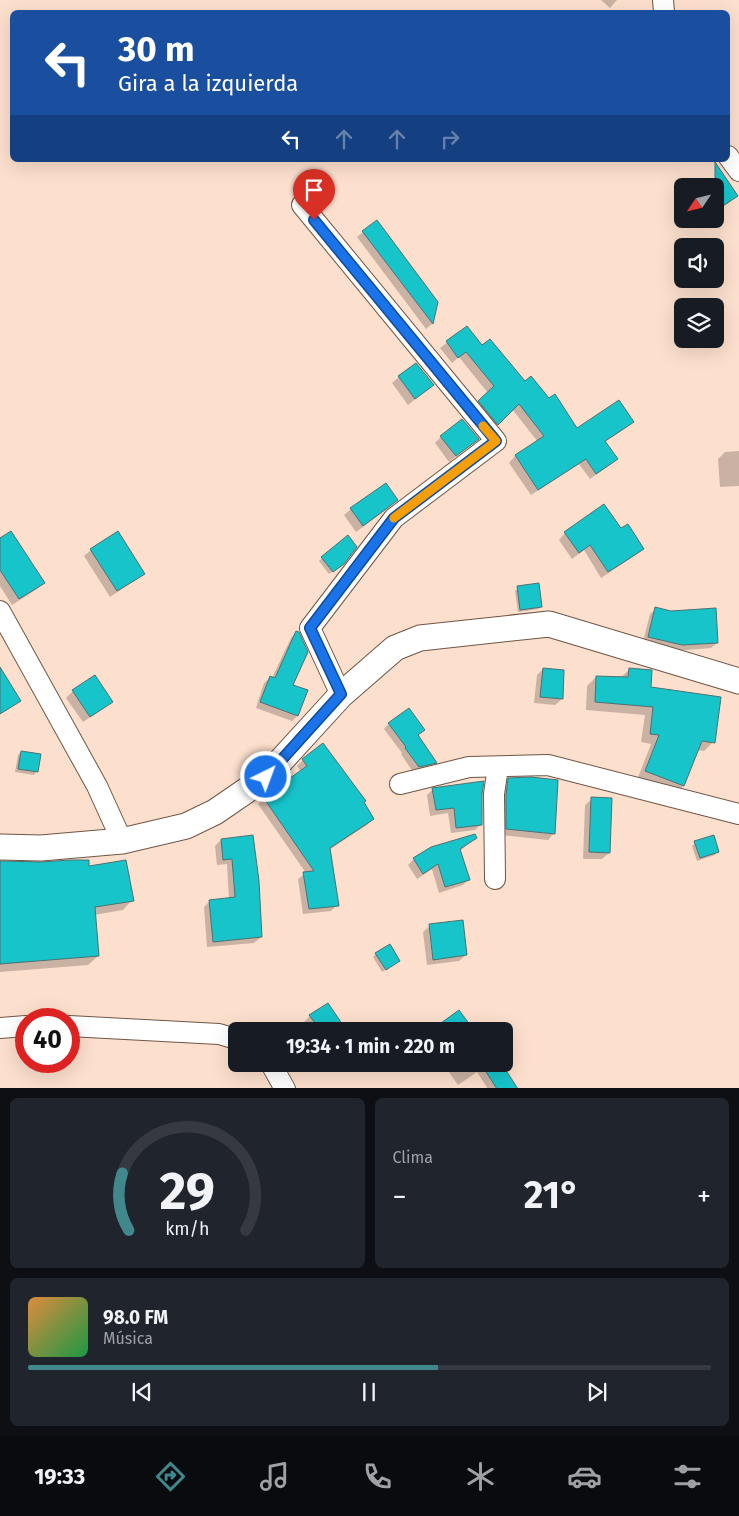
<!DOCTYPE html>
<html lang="es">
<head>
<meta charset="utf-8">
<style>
	:root { --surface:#171b24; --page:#20242c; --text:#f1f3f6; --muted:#9ea1a6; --line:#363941; --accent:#40888b }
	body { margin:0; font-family:"Fira Sans",sans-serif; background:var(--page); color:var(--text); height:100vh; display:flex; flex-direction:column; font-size:19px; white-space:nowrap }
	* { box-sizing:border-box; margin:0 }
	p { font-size:16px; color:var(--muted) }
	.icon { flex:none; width:28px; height:28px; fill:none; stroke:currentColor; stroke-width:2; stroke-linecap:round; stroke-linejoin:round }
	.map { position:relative; height:1088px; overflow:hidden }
	.drawer { display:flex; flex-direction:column; gap:10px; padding:10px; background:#0d0f14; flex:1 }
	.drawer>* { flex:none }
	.banner { position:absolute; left:10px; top:10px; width:720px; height:152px; border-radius:8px; box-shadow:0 5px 20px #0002; background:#1a4fa0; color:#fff; overflow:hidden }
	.needle { width:32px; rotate:235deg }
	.tools { position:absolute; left:674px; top:178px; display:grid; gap:10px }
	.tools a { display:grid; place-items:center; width:50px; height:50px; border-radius:8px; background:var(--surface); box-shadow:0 5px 20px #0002; font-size:25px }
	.speed { position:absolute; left:15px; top:1008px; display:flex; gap:10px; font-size:25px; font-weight:700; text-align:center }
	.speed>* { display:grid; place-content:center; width:65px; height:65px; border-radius:50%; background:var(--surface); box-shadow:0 5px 20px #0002; line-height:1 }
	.speed .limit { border:8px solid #d22; background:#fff; color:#111 }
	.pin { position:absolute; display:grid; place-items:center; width:42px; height:42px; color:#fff; margin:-51px -21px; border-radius:50% 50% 50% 0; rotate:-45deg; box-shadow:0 0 5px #0007 }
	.pin .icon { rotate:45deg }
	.me { position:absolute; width:55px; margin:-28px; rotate:42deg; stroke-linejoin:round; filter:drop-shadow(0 0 4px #0008) }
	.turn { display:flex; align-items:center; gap:18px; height:105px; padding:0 25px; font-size:22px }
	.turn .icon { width:65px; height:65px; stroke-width:2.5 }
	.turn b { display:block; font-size:35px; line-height:42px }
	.lanes { display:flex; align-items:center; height:48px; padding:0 25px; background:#0003; justify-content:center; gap:25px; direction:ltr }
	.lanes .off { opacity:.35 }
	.big { font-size:38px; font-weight:700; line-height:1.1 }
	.drawer .tile { flex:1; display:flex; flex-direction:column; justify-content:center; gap:8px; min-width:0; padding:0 18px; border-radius:8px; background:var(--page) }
	.drawer .dial { align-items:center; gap:0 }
	.dial svg { height:130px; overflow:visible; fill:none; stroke:var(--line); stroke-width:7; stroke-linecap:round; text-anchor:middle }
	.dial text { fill:var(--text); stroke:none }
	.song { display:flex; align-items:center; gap:15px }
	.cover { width:60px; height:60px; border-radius:8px; background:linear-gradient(135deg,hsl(30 70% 55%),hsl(140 70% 35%)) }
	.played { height:5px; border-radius:2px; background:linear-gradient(90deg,var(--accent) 60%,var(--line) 60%) }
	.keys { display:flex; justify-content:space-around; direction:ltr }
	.heat { display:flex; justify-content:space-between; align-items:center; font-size:28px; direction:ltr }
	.drawer .tiles { flex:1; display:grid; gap:10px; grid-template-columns:1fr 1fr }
	.tile:last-child { grid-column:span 2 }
	.trip { position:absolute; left:228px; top:1022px; width:285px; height:50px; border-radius:8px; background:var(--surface); box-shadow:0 5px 20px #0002; font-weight:700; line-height:50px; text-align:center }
	.menu { display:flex; height:80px; justify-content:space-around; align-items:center; background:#090b0e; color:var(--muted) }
	.menu .icon { width:35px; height:35px }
	.menu .on { color:var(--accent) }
	.menu b { font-size:22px; color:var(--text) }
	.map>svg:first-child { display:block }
	.shadow { fill:#0003 }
	.building { fill:#16c4ca; stroke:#4d7173 }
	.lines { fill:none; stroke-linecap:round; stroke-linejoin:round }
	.minor-casing { stroke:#6e5645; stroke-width:22 }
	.tertiary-casing { stroke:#6e5645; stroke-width:27 }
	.minor { stroke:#fff; stroke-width:20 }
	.tertiary { stroke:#fff; stroke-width:25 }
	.route-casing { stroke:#114b97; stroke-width:12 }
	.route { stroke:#1a73e8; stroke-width:9 }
	.slow { stroke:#f59e0b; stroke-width:9 }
</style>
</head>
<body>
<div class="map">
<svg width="739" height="1089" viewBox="0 0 739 1089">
	<rect width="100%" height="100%" fill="#fcdfcc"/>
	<!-- shadow -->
	<g class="shadow">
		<path d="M601 0H617L610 8Z"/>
		<path d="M724 178 736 196 730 202 715 212V186H711Z"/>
		<path d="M363 232 436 302 432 324 426 329 357 237Z"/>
		<path d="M467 327 482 347 525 382 549 400 577 430 632 422 626 428 605 442 616 459 610 465 590 479 579 464 531 495 509 463 515 456 538 442 512 409 491 430 473 408 488 393 459 357 452 363 440 348Z"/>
		<path d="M399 377 433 385 408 405 392 383Z"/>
		<path d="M441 437 477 439 449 462 435 443Z"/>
		<path d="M739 451V486L720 487 718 459 725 452Z"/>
		<path d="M396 500 390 507 356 532 344 515 351 509Z"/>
		<path d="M621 530 643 549 636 555 601 578 584 550 572 559 559 540 565 533Z"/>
		<path d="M348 537 339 567 329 574 319 561Z"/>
		<path d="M0 540 44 582 37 589 12 605 0 586Z"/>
		<path d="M91 550 143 574 136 580 110 597 84 556Z"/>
		<path d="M518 588 541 606 538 609 518 612 515 591Z"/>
		<path d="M656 609 671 612 717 643 711 648 675 651 643 642 650 614Z"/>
		<path d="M296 632 291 685 297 716 292 721 256 708 264 683 270 678H272L291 638Z"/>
		<path d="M543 669 562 699 555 705 534 703 537 675Z"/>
		<path d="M630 669 713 742 704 751 697 750 683 786 674 795 637 780 651 744 641 742 645 715 586 710 587 686 596 677 620 678Z"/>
		<path d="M73 691 111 702 104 708 83 722 66 698Z"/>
		<path d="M389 724 417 735 436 762 431 767 413 772 401 754 402 753 384 729Z"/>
		<path d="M21 752 36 772 34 775 15 772 18 755Z"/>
		<path d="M303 760 362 802 373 819 367 825 329 850 337 905 331 911 303 914 298 879 306 873 258 804 264 798 301 772 297 766Z"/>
		<path d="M509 779 554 833 548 840 500 835 502 786Z"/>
		<path d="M433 789 481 794V824L475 830 451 833 448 813 430 816 427 795Z"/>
		<path d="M592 799 609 853 602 859H583L585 805Z"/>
		<path d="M252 837 261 937 254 943 207 947 204 907 210 901 229 899 227 864 217 865 215 846 221 840Z"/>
		<path d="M475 838 460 851 469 879 463 885 439 893 432 869 417 879 408 865 414 859Z"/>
		<path d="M695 843 718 852 715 855 697 861 692 846Z"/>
		<path d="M0 863 88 868 132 900 123 910 94 915 98 956 88 965 0 972Z"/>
		<path d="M430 926 466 955 459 961 427 965 423 932Z"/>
		<path d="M376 954 396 963 382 972 373 957Z"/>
		<path d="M327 1004 346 1031H310L304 1022 310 1016Z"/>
		<path d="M458 1012 473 1031H436L442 1024Z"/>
		<path d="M445 1064H501L515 1086 512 1089H488L477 1072 458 1085 444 1065Z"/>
	</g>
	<!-- building -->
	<g class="building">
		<path d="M715 162 738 196 715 211Z"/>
		<path d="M377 220 438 302 433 324 362 231Z"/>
		<path d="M467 326 482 345 490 339 525 381 531 376 549 398 555 394 577 428 619 400 634 422 605 441 618 459 596 474 586 459 538 490 515 455 544 436 519 404 498 425 478 401 494 386 466 352 458 358 446 341Z"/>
		<path d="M416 363 434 385 415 399 398 376Z"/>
		<path d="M462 419 479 439 456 456 440 436Z"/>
		<path d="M386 483 398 500 363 526 350 508Z"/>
		<path d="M604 504 621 528 628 524 644 549 608 572 590 545 579 553 564 532Z"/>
		<path d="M11 531 45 583 19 599 0 570V538Z"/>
		<path d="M118 531 145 574 117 591 90 549Z"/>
		<path d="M348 535 357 547 344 564 333 572 321 557Z"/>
		<path d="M539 583 542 607 520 610 517 586Z"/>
		<path d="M655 607 671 611 716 608 718 643 682 645 648 637Z"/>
		<path d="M296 631 299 632 308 652 293 685 308 690 298 716 260 702 270 676 275 678Z"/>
		<path d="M0 667 21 701 0 714Z"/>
		<path d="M543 668 564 670 563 699 540 697Z"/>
		<path d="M629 668 652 670 651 687 721 697 715 743 702 741 684 786 645 771 659 735 650 734 653 707 595 702 596 676 628 677Z"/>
		<path d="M95 675 113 702 90 717 72 690Z"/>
		<path d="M409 708 425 730 418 735 437 763 419 767 405 748 406 747 388 723Z"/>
		<path d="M323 743 366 801 364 802 374 819 330 848 339 906 309 909 303 872 314 871 263 797 307 766 302 759Z"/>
		<path d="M21 751 41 754 38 772 18 769Z"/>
		<path d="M531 777 558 780 555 834 506 829V795L508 778Z"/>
		<path d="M484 781 482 794V825L456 828 454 808 436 810 432 788Z"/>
		<path d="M591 797 612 798 610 853 589 852Z"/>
		<path d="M475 834 477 838 460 849 470 880 445 887 438 864 423 874 413 858 431 847Z"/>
		<path d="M253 835 259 881 262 937 213 942 209 900 235 897 232 859 223 860 221 839Z"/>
		<path d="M714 835 719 852 700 858 694 841Z"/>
		<path d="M70 860H89V866L126 860 134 901 95 907 99 956 0 964V861L41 862Z"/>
		<path d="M463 920 467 955 433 960 429 924Z"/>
		<path d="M390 944 400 961 386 970 375 953Z"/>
		<path d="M328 1003 347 1031H321L309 1015Z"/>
		<path d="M459 1010 473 1029 470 1031H442L441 1023Z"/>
		<path d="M481 1064H502L518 1089H497Z"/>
	</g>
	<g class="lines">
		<!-- minor casing -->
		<g class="minor-casing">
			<g id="minor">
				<path d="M663 0 664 12"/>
				<path d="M728 156 739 171"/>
				<path d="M302 205 496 441 394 518 310 628 341 695"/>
				<path d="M0 611 97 786 122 841"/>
				<path d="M400 784 469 767 548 765 739 814"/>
				<path d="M495 879 494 794 498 767"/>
				<path d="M69 1026 219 1034 236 1039"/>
				<path d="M0 1028 26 1026"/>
				<path d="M271 1064 285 1089"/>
			</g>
		</g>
		<!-- tertiary casing -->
		<g class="tertiary-casing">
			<path id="tertiary" d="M0 847 41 848 122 841 186 826 215 812 266 777 341 695 395 648 420 638 549 624 739 681"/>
		</g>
		<!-- minor -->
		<use href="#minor" class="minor"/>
		<!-- tertiary -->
		<use href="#tertiary" class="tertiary"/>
	</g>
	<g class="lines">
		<!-- route casing -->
		<g class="route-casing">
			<path id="route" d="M266 777 341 694 310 628 394 518 496 441 314 220"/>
		</g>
		<!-- route -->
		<use href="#route" class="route"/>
		<!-- slow -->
		<path class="slow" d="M394 518 496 441 483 426"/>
	</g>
</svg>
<div class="tools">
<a><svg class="needle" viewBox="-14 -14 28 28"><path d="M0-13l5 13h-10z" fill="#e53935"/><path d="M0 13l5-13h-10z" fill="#9ea1a6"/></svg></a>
<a><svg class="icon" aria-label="sound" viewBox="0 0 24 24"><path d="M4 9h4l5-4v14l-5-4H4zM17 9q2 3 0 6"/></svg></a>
<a><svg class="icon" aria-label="layers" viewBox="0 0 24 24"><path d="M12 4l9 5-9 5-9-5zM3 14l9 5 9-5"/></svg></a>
</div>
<div class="speed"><div class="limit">40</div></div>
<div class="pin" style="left:314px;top:220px;background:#d93025"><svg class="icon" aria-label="arrive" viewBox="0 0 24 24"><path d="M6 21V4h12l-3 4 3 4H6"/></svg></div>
<svg class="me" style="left:266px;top:777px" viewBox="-20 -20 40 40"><circle r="17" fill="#1a73e8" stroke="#fff" stroke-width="3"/><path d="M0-11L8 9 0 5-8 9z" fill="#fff"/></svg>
<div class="trip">19:34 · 1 min · 220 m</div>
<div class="banner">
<div class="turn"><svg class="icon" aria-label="left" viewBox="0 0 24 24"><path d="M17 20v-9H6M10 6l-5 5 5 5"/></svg><div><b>30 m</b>Gira a la izquierda</div></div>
<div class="lanes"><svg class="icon" aria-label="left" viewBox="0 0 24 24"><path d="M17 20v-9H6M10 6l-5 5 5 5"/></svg><svg class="icon off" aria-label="ahead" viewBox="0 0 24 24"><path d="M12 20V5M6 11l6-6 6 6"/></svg><svg class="icon off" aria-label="ahead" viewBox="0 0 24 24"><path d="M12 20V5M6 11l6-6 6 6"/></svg><svg class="icon off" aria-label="right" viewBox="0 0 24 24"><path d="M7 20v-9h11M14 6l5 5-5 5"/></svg></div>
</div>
</div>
<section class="drawer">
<div class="tiles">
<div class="tile dial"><svg viewBox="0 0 100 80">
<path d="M14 69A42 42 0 1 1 86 69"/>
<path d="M14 69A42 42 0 0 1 10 34" stroke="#40888b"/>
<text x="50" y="56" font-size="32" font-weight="700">29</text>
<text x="50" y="72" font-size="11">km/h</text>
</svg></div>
<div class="tile"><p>Clima</p>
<div class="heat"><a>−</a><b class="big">21°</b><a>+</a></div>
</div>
<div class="tile">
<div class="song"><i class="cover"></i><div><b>98.0 FM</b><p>Música</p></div></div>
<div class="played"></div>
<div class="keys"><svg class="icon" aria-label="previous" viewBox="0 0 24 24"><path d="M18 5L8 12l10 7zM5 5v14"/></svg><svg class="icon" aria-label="pause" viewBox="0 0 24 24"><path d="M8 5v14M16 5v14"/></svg><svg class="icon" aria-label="next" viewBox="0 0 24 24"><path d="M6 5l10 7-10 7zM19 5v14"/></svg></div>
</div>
</div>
</section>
<nav class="menu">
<b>19:33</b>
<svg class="icon on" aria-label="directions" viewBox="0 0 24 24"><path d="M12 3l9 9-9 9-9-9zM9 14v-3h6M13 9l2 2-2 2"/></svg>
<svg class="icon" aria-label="music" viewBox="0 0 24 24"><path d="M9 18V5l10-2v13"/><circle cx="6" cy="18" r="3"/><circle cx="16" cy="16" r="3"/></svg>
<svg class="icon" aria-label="phone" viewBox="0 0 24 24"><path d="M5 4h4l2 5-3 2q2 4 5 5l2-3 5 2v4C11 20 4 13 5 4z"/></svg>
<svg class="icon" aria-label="climate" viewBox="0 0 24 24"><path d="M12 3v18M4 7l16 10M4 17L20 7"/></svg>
<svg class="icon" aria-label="car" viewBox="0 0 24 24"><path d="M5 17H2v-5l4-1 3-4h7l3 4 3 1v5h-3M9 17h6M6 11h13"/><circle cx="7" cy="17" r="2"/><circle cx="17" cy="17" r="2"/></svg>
<svg class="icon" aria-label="filters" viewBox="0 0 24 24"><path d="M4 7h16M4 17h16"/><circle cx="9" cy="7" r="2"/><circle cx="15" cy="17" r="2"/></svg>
</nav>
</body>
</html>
